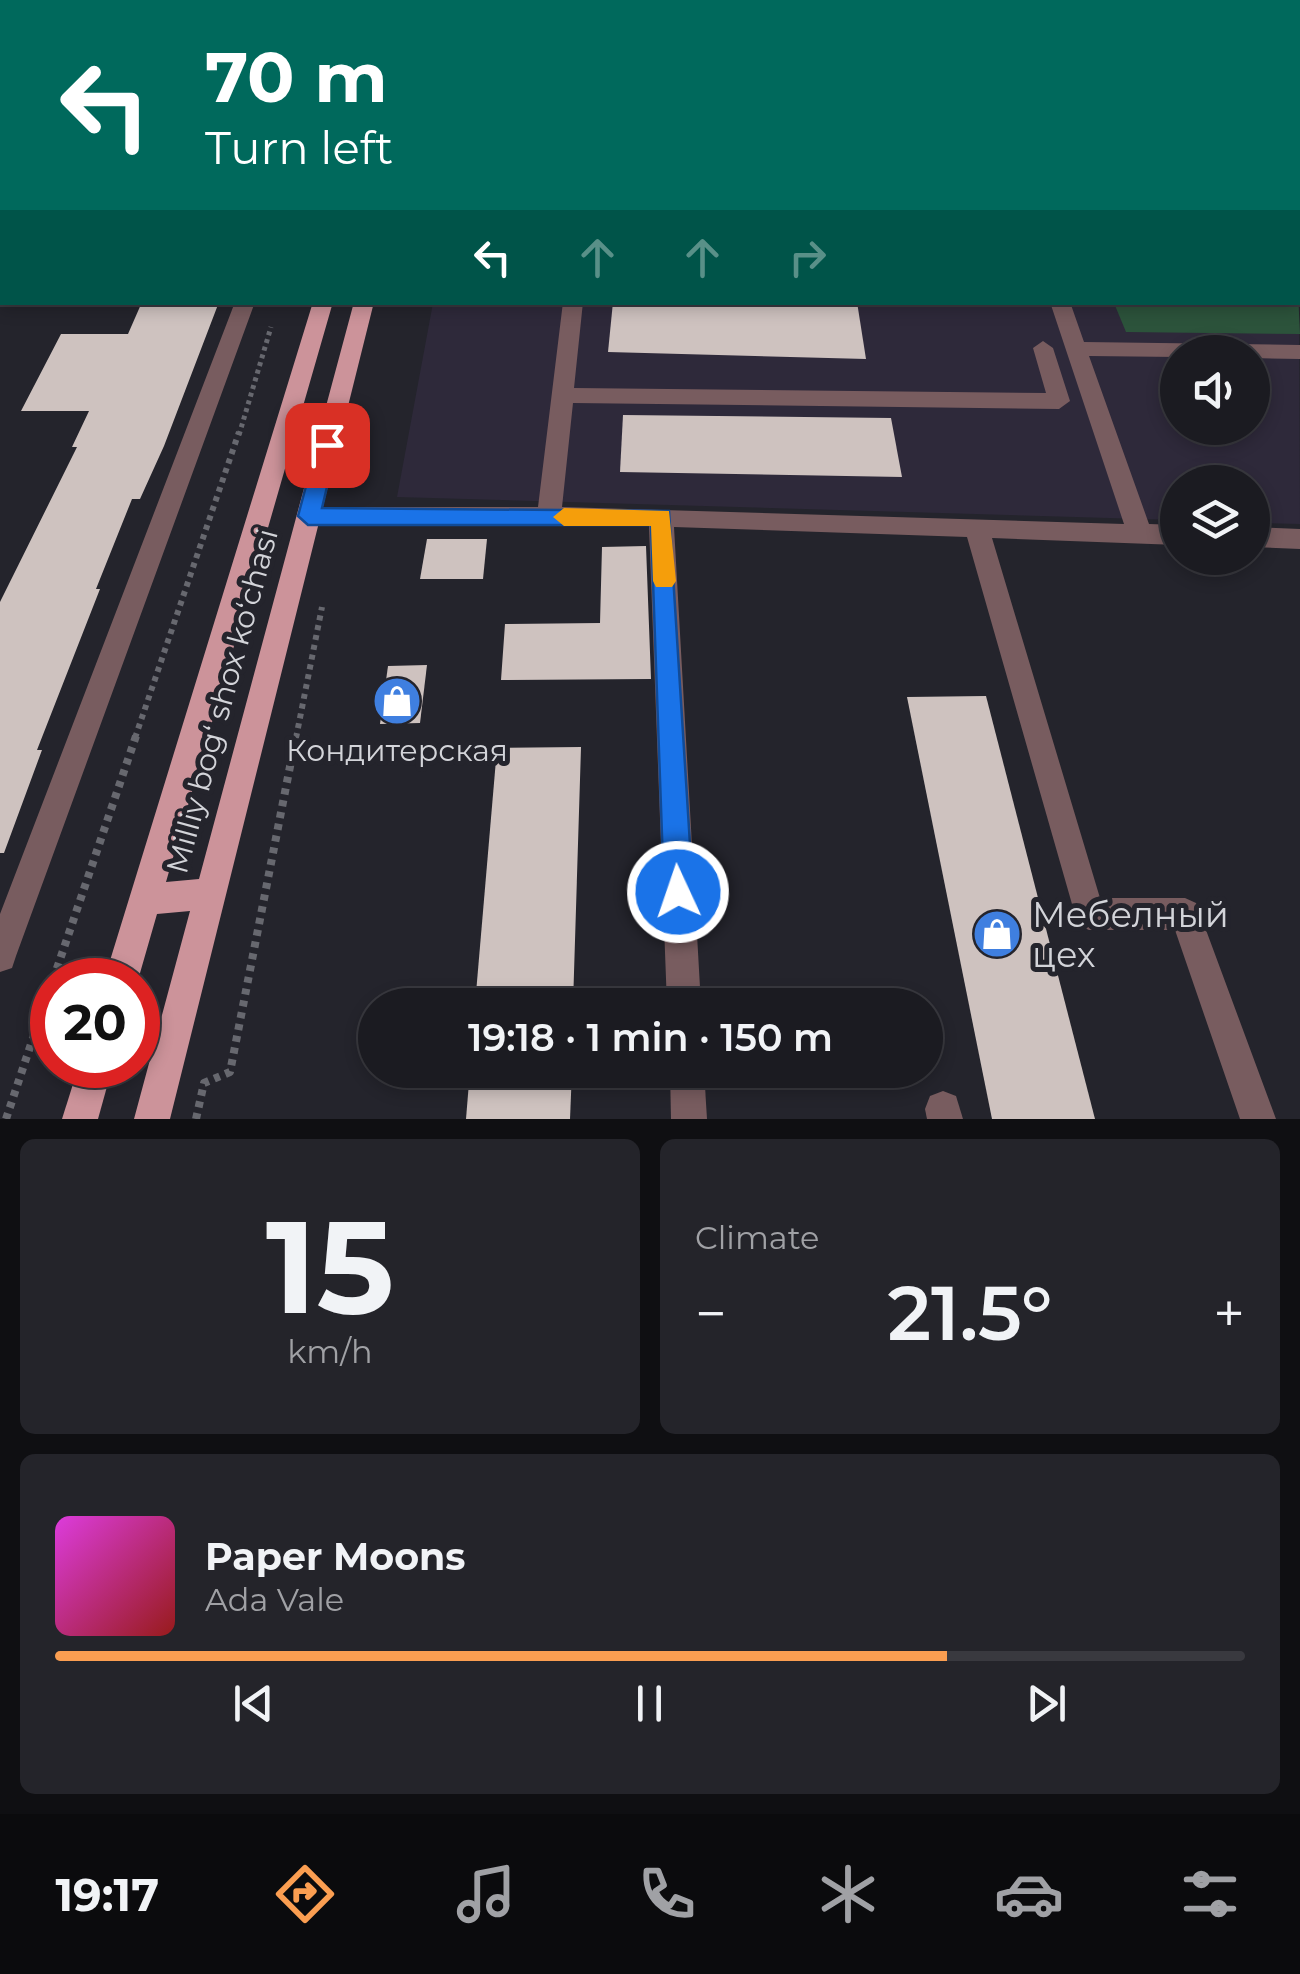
<!DOCTYPE html>
<html lang="en">
<head>
<meta charset="utf-8">
<style>
	:root { --surface:#1b1b21; --page:#24242a; --text:#f1f3f6; --muted:#a0a1a5; --line:#39393f; --accent:#fb9e51 }
	body { margin:0; font-family:Montserrat,sans-serif; background:var(--page); color:var(--text); height:100vh; display:flex; flex-direction:column; font-size:38px; white-space:nowrap }
	* { box-sizing:border-box; margin:0 }
	p { font-size:32px; color:var(--muted) }
	.icon { flex:none; width:55px; height:55px; fill:none; stroke:currentColor; stroke-width:2; stroke-linecap:round; stroke-linejoin:round }
	.map { position:relative; height:1119px; overflow:hidden }
	.drawer { display:flex; flex-direction:column; gap:20px; padding:20px; background:#0f0f12; flex:1 }
	.drawer>* { flex:none }
	.guide { position:absolute; left:0px; top:0px; width:1300px; height:305px; box-shadow:0 5px 15px #0003,0 0 0 2px var(--line); background:#00695c; color:#fff; overflow:hidden }
	.buttons { position:absolute; left:1160px; top:335px; display:grid; gap:20px }
	.buttons a { display:grid; place-items:center; width:110px; height:110px; border-radius:50%; background:var(--surface); box-shadow:0 5px 15px #0003,0 0 0 2px var(--line); font-size:50px }
	.speed { position:absolute; left:30px; top:958px; display:flex; gap:20px; font-size:50px; font-weight:700; text-align:center }
	.speed>* { display:grid; place-content:center; width:130px; height:130px; border-radius:50%; background:var(--surface); box-shadow:0 5px 15px #0003,0 0 0 2px var(--line); line-height:1 }
	.speed .limit { border:15px solid #d22; background:#fff; color:#111 }
	.pin { position:absolute; display:grid; place-items:center; width:85px; height:85px; color:#fff; margin:-42px; border-radius:20px; box-shadow:0 5px 15px #0006 }
	.me { position:absolute; width:110px; margin:-55px; rotate:357deg; stroke-linejoin:round; filter:drop-shadow(0 0 8px #0008) }
	.turn { display:flex; align-items:center; gap:35px; height:210px; padding:0 40px; font-size:45px }
	.turn .icon { width:130px; height:130px; stroke-width:2.5 }
	.turn b { display:block; font-size:70px; line-height:85px }
	.lanes { display:flex; align-items:center; height:95px; padding:0 40px; background:#0003; justify-content:center; gap:50px; direction:ltr }
	.lanes .off { opacity:.35 }
	.big { font-size:75px; font-weight:600; line-height:1.1 }
	.drawer .widget { flex:1; display:flex; flex-direction:column; justify-content:center; gap:15px; min-width:0; padding:0 35px; border-radius:15px; background:var(--page) }
	.drawer .dial { align-items:center; gap:0 }
	.dial b { font-size:130px; line-height:1 }
	.song { display:flex; align-items:center; gap:30px }
	.cover { width:120px; height:120px; border-radius:15px; background:linear-gradient(135deg,hsl(300 70% 55%),hsl(0 70% 35%)) }
	.played { height:10px; border-radius:5px; background:linear-gradient(90deg,var(--accent) 75%,var(--line) 75%) }
	.keys { display:flex; justify-content:space-around; direction:ltr }
	.heat { display:flex; justify-content:space-between; align-items:center; font-size:55px; direction:ltr }
	.drawer .tiles { flex:1; display:grid; gap:20px; grid-template-columns:1fr 1fr }
	.widget:last-child { grid-column:span 2 }
	.trip { position:absolute; left:358px; top:988px; width:585px; height:100px; border-radius:50px; background:var(--surface); box-shadow:0 5px 15px #0003,0 0 0 2px var(--line); font-weight:600; line-height:100px; text-align:center }
	.tabs { display:flex; height:160px; justify-content:space-around; align-items:center; background:#0b0b0d; color:var(--muted) }
	.tabs .icon { width:70px; height:70px }
	.tabs .on { color:var(--accent) }
	.tabs b { font-size:45px; color:var(--text) }
	.map>svg:first-child { display:block }
	.education { fill:#2e293a; fill-rule:evenodd }
	.green { fill:#2c533b }
	.building { fill:#cec2bf }
	.lines { fill:none; stroke-linecap:round; stroke-linejoin:round }
	.path-far2 { stroke:#67686f; stroke-width:5; stroke-dasharray:4 4; stroke-linecap:butt }
	.path-far1 { stroke:#67686f; stroke-width:6; stroke-dasharray:5 5; stroke-linecap:butt }
	.path { stroke:#67686f; stroke-width:8; stroke-dasharray:6 6; stroke-linecap:butt }
	.minor { fill:#785c5f; fill-rule:evenodd }
	.major { fill:#cc939a; fill-rule:evenodd }
	.route { fill:#1a73e8; stroke:#114b97; stroke-width:2.5 }
	.slow { fill:#f59e0b }
	.labels { text-anchor:middle; dominant-baseline:central; stroke-width:10; stroke-linejoin:round; paint-order:stroke }
	.street-label { font-size:30px; fill:#d3d4d9; stroke:#24242c }
	.poi-label { font-size:30px; fill:#d3d4d9; stroke:#24242c }
	.near-poi-label { font-size:35px; fill:#d3d4d9; stroke:#24242c; text-anchor:start }
</style>
</head>
<body>
<div class="map">
<svg width="1300" height="1119" viewBox="0 0 1300 1119">
	<rect width="100%" height="100%" fill="#24242c"/>
	<!-- education -->
	<path class="education" d="M1298 100 1300 524 1253 523 1252 482H1178L1177 520 397 497 433 303 1298 302ZM1178 352H1252V428H1178Z"/>
	<!-- green -->
	<path class="green" d="M1298 292 1300 334 1126 332 1114 303 1298 302Z"/>
	<!-- building -->
	<g class="building">
		<path d="M142 302H219L164 446 140 499H132L96 589H100L37 750H42L4 853H0V602L77 447H72L89 411H21L61 334H128Z"/>
		<path d="M613 302H857L866 359 608 352Z"/>
		<path d="M623 415 891 418 902 477 620 472Z"/>
		<path d="M427 539H487L483 579H420Z"/>
		<path d="M646 546 651 679 501 680 505 624 600 623 602 547Z"/>
		<path d="M427 665 420 723 380 724 388 666Z"/>
		<path d="M986 696 1095 1119H992L907 697Z"/>
		<path d="M581 747 573 1005H475L497 748Z"/>
		<path d="M470 1070H572L570 1119H466Z"/>
	</g>
	<g class="lines">
		<!-- path-far2 -->
		<path class="path-far2" d="M239 435 271 327"/>
		<!-- path-far1 -->
		<g class="path-far1">
			<path d="M135 738 239 432"/>
			<path d="M296 738 322 607"/>
		</g>
		<!-- path -->
		<g class="path">
			<path d="M53 980 136 736"/>
			<path d="M6 1119 52 981"/>
			<path d="M196 1119 204 1083 230 1072 296 736"/>
		</g>
		<!-- minor -->
		<g class="minor">
			<rect x="487" y="0" width="14" height="2"/>
			<path d="M1016 0H1030L1031 2H1017Z"/>
			<rect x="0" y="108" width="2" height="10"/>
			<rect x="1298" y="242" width="2" height="12"/>
			<path d="M235 302H255L16 956 12 968 0 972V914Z"/>
			<path d="M563 302H583L574 388 1046 393 1033 348 1043 341 1053 348 1070 401 1059 409 573 403 562 507 1124 524 1050 302H1070L1084 342 1300 345V359L1252 358V352H1178V357L1089 356 1149 524 1178 525V545L992 538 1100 898H1185L1196 903 1276 1119H1240L1175 930H1089L1078 925 967 537 674 527 701 1005H667L649 526 309 525 300 523 297 516 300 509 309 507H538Z"/>
			<path d="M1252 527 1300 529V549L1252 547Z"/>
			<path d="M670 1070H704L707 1119H671Z"/>
			<path d="M943 1091 956 1096 963 1119H927L925 1109 930 1096Z"/>
		</g>
		<!-- major -->
		<g class="major">
			<rect x="435" y="0" width="14" height="2"/>
			<path d="M313 302H333L166 882 199 879 354 302H374L170 1119H134L190 911 157 914 138 980H104Z"/>
			<path d="M79 1065H113L98 1119H62Z"/>
		</g>
	</g>
	<!-- route -->
	<path class="route" d="M327 437 337 445 322 508 669 511 693 892 689 902 678 907 668 902 664 892 651 525H308L298 516 317 445Z"/>
	<!-- slow -->
	<path class="slow" d="M564 508 669 511 676 581 672 587H656L653 581 651 526H564L553 517Z"/>
	<!-- icons -->
	<defs>
		<g id="shop-disc" transform="scale(2.5)"><circle r="9.5" fill="#3f7fe0" stroke="#24242c"/><path d="M-5-2.5h2.3a2.7 3.5 0 0 1 5.4 0H5L5.5 6h-11ZM-1.5-2.5h3a1.5 2.3 0 0 0-3 0Z" fill="#fff"/></g>
	</defs>
	<g fill-rule="evenodd">
		<use href="#shop-disc" x="397" y="701"/>
		<use href="#shop-disc" x="997" y="934"/>
	</g>
	<g class="labels">
		<!-- street labels -->
		<g class="street-label">
			<text transform="translate(222 701) rotate(-75)">Milliy bog‘ shox ko‘chasi</text>
		</g>
		<!-- poi labels -->
		<g class="poi-label">
			<text x="397" y="750">Кондитерская</text>
		</g>
		<!-- near-poi labels -->
		<g class="near-poi-label">
			<text x="1032" y="914">Мебелный<tspan x="1032" dy="40">цех</tspan></text>
		</g>
	</g>
</svg>
<div class="buttons">
<a><svg class="icon" aria-label="sound" viewBox="0 0 24 24"><path d="M4 9h4l5-4v14l-5-4H4zM17 9q2 3 0 6"/></svg></a>
<a><svg class="icon" aria-label="layers" viewBox="0 0 24 24"><path d="M12 4l9 5-9 5-9-5zM3 14l9 5 9-5"/></svg></a>
</div>
<div class="speed"><div class="limit">20</div></div>
<div class="pin" style="left:327px;top:445px;background:#d93025"><svg class="icon" aria-label="arrive" viewBox="0 0 24 24"><path d="M6 21V4h12l-3 4 3 4H6"/></svg></div>
<svg class="me" style="left:678px;top:892px" viewBox="-20 -20 40 40"><circle r="17" fill="#1a73e8" stroke="#fff" stroke-width="3"/><path d="M0-11L8 9 0 5-8 9z" fill="#fff"/></svg>
<div class="trip">19:18 · 1 min · 150 m</div>
<div class="guide">
<div class="turn"><svg class="icon" aria-label="left" viewBox="0 0 24 24"><path d="M17 20v-9H6M10 6l-5 5 5 5"/></svg><div><b>70 m</b>Turn left</div></div>
<div class="lanes"><svg class="icon" aria-label="left" viewBox="0 0 24 24"><path d="M17 20v-9H6M10 6l-5 5 5 5"/></svg><svg class="icon off" aria-label="ahead" viewBox="0 0 24 24"><path d="M12 20V5M6 11l6-6 6 6"/></svg><svg class="icon off" aria-label="ahead" viewBox="0 0 24 24"><path d="M12 20V5M6 11l6-6 6 6"/></svg><svg class="icon off" aria-label="right" viewBox="0 0 24 24"><path d="M7 20v-9h11M14 6l5 5-5 5"/></svg></div>
</div>
</div>
<section class="drawer">
<div class="tiles">
<div class="widget dial"><b>15</b><p>km/h</p></div>
<div class="widget"><p>Climate</p>
<div class="heat"><a>−</a><b class="big">21.5°</b><a>+</a></div>
</div>
<div class="widget">
<div class="song"><i class="cover"></i><div><b>Paper Moons</b><p>Ada Vale</p></div></div>
<div class="played"></div>
<div class="keys"><svg class="icon" aria-label="previous" viewBox="0 0 24 24"><path d="M18 5L8 12l10 7zM5 5v14"/></svg><svg class="icon" aria-label="pause" viewBox="0 0 24 24"><path d="M8 5v14M16 5v14"/></svg><svg class="icon" aria-label="next" viewBox="0 0 24 24"><path d="M6 5l10 7-10 7zM19 5v14"/></svg></div>
</div>
</div>
</section>
<nav class="tabs">
<b>19:17</b>
<svg class="icon on" aria-label="directions" viewBox="0 0 24 24"><path d="M12 3l9 9-9 9-9-9zM9 14v-3h6M13 9l2 2-2 2"/></svg>
<svg class="icon" aria-label="music" viewBox="0 0 24 24"><path d="M9 18V5l10-2v13"/><circle cx="6" cy="18" r="3"/><circle cx="16" cy="16" r="3"/></svg>
<svg class="icon" aria-label="phone" viewBox="0 0 24 24"><path d="M5 4h4l2 5-3 2q2 4 5 5l2-3 5 2v4C11 20 4 13 5 4z"/></svg>
<svg class="icon" aria-label="climate" viewBox="0 0 24 24"><path d="M12 3v18M4 7l16 10M4 17L20 7"/></svg>
<svg class="icon" aria-label="car" viewBox="0 0 24 24"><path d="M5 17H2v-5l4-1 3-4h7l3 4 3 1v5h-3M9 17h6M6 11h13"/><circle cx="7" cy="17" r="2"/><circle cx="17" cy="17" r="2"/></svg>
<svg class="icon" aria-label="filters" viewBox="0 0 24 24"><path d="M4 7h16M4 17h16"/><circle cx="9" cy="7" r="2"/><circle cx="15" cy="17" r="2"/></svg>
</nav>
</body>
</html>
